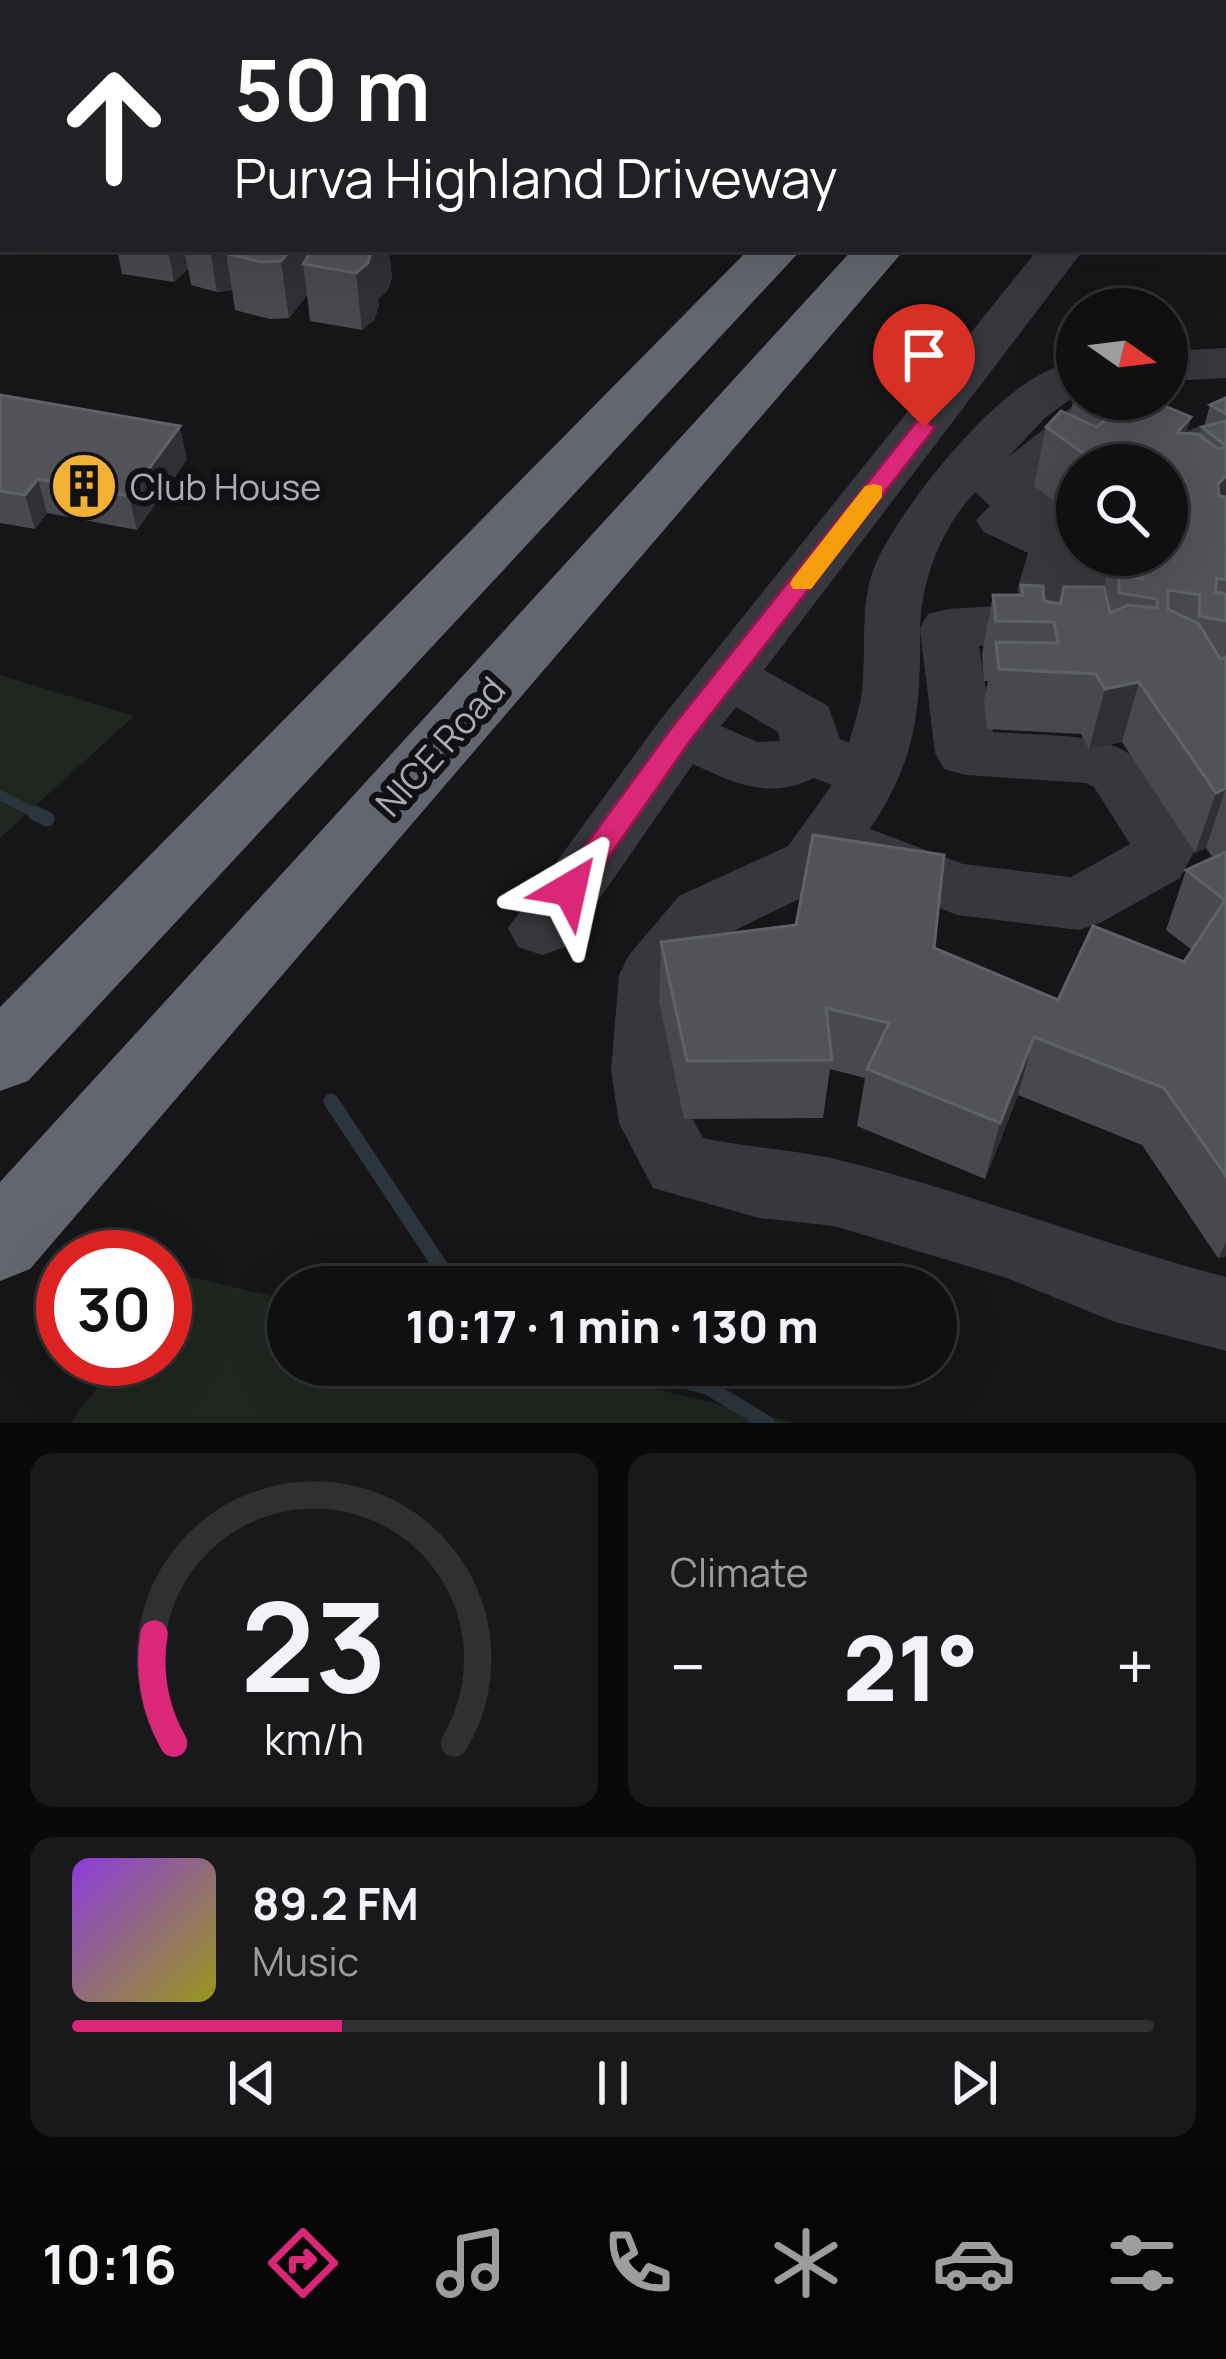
<!DOCTYPE html>
<html lang="en">
<head>
<meta charset="utf-8">
<style>
	:root { --surface:#101012; --page:#19191b; --text:#f1f3f6; --muted:#9c9d9f; --line:#303032; --accent:#db2777 }
	body { margin:0; font-family:Manrope,sans-serif; background:var(--page); color:var(--text); height:100vh; display:flex; flex-direction:column; font-size:45px; white-space:nowrap }
	* { box-sizing:border-box; margin:0 }
	p { font-size:39px; color:var(--muted) }
	.icon { flex:none; width:66px; height:66px; fill:none; stroke:currentColor; stroke-width:2; stroke-linecap:round; stroke-linejoin:round }
	.map { position:relative; height:1423px; overflow:hidden }
	.drawer { display:flex; flex-direction:column; gap:30px; padding:30px; background:#09090a; flex:1 }
	.drawer>* { flex:none }
	.banner { position:absolute; left:0px; top:0px; width:1227px; height:252px; box-shadow:0 12px 48px #0002,0 0 0 3px var(--line); background:#202124; color:#fff; overflow:hidden }
	.needle { width:78px; rotate:104deg }
	.buttons { position:absolute; left:1056px; top:288px; display:grid; gap:24px }
	.buttons a { display:grid; place-items:center; width:132px; height:132px; border-radius:50%; background:var(--surface); box-shadow:0 12px 48px #0002,0 0 0 3px var(--line); font-size:60px }
	.speed { position:absolute; left:36px; top:1230px; display:flex; gap:24px; font-size:60px; font-weight:700; text-align:center }
	.speed>* { display:grid; place-content:center; width:156px; height:156px; border-radius:50%; background:var(--surface); box-shadow:0 12px 48px #0002,0 0 0 3px var(--line); line-height:1 }
	.speed .limit { border:18px solid #d22; background:#fff; color:#111 }
	.pin { position:absolute; display:grid; place-items:center; width:102px; height:102px; color:#fff; margin:-123px -51px; border-radius:50% 50% 50% 0; rotate:-45deg; box-shadow:0 0 12px #0007 }
	.pin .icon { rotate:45deg }
	.me { position:absolute; width:132px; margin:-66px; rotate:36deg; stroke-linejoin:round; filter:drop-shadow(0 0 9px #0008) }
	.turn { display:flex; align-items:center; gap:42px; height:252px; padding:0 36px; font-size:54px }
	.turn .icon { width:156px; height:156px; stroke-width:2.5 }
	.turn b { display:block; font-size:84px; line-height:102px }
	.big { font-size:90px; font-weight:800; line-height:1.1 }
	.drawer .card { flex:1; display:flex; flex-direction:column; justify-content:center; gap:18px; min-width:0; padding:0 42px; border-radius:24px; background:var(--page) }
	.drawer .dial { align-items:center; gap:0 }
	.dial svg { height:312px; overflow:visible; fill:none; stroke:var(--line); stroke-width:7; stroke-linecap:round; text-anchor:middle }
	.dial text { fill:var(--text); stroke:none }
	.song { display:flex; align-items:center; gap:36px }
	.cover { width:144px; height:144px; border-radius:18px; background:linear-gradient(135deg,hsl(270 70% 55%),hsl(60 70% 35%)) }
	.played { height:12px; border-radius:6px; background:linear-gradient(90deg,var(--accent) 25%,var(--line) 25%) }
	.keys { display:flex; justify-content:space-around; direction:ltr }
	.heat { display:flex; justify-content:space-between; align-items:center; font-size:66px; direction:ltr }
	.drawer .tiles { flex:1; display:grid; gap:30px; grid-template-columns:1fr 1fr }
	.card:last-child { grid-column:span 2 }
	.trip { position:absolute; left:267px; top:1266px; width:690px; height:120px; border-radius:60px; background:var(--surface); box-shadow:0 12px 48px #0002,0 0 0 3px var(--line); font-weight:800; line-height:120px; text-align:center }
	.tabs { display:flex; height:192px; justify-content:space-around; align-items:center; background:#060607; color:var(--muted) }
	.tabs .icon { width:84px; height:84px }
	.tabs .active { color:var(--accent) }
	.tabs b { font-size:54px; color:var(--text) }
	.map>svg:first-child { display:block }
	.green { fill:#1e261f }
	.lines { fill:none; stroke-linecap:round; stroke-linejoin:round }
	.stream-far1 { stroke:#2c353c; stroke-width:10 }
	.stream { stroke:#2c353c; stroke-width:15 }
	.minor { fill:#37383d; fill-rule:evenodd }
	.highway { fill:#63666e; fill-rule:evenodd }
	.wall { fill:#47494d }
	.shaded-wall { fill:#2f3033 }
	.building { fill:#525359; stroke:#5f6168; stroke-width:3 }
	.route { fill:#db2777; stroke:#8e194d; stroke-width:3 }
	.slow { fill:#f59e0b }
	.labels { text-anchor:middle; dominant-baseline:central; stroke-width:12; stroke-linejoin:round; paint-order:stroke }
	.poi-label { font-size:36px; fill:#a8adb8; stroke:#111113; text-anchor:start }
	.street-label { font-size:36px; fill:#a8adb8; stroke:#111113 }
</style>
</head>
<body>
<div class="map">
<svg width="1226" height="1423" viewBox="0 0 1226 1423">
	<rect width="100%" height="100%" fill="#161618"/>
	<!-- green -->
	<g class="green">
		<path d="M0 675 134 716 0 838Z"/>
		<path d="M183 1275 288 1300V1365H556L796 1423H70L119 1359H165V1299Z"/>
	</g>
	<g class="lines">
		<!-- stream-far1 -->
		<path class="stream-far1" d="M0 795 41 816"/>
		<!-- stream -->
		<g class="stream">
			<path d="M35 813 47 819"/>
			<path d="M331 1101 454 1287"/>
			<path d="M634 1365 709 1388 767 1423"/>
		</g>
		<!-- minor -->
		<g class="minor">
			<path d="M1038 249H1084L764 670 828 706 840 739 849 743C853 728 858 713 861 698 868 655 858 610 874 568 895 513 1014 359 1077 364V394L1045 418 1007 458 1078 402C1114 394 1144 419 1174 435L1226 418V451C1161 476 1159 469 1099 435L1036 487 1077 508V555H1127C1122 575 1120 614 1104 629 1083 648 1008 644 979 646L993 732C1119 740 1133 728 1197 846L1180 878 1102 922 1079 930 957 915 842 869 834 882 727 934 687 983 683 1070 692 1118 703 1138C748 1148 795 1149 839 1160 970 1192 1095 1243 1226 1277V1351L1115 1322 1004 1277 834 1226 759 1218 653 1188 619 1123 611 1070 619 975 629 955 679 896 788 846 832 785 814 778C769 800 736 784 693 764L566 947 542 955 518 947 508 928 661 719ZM975 492 990 506 976 520 984 532 1028 553 1017 590 1029 604 948 609 928 614 920 628C922 578 941 529 975 492ZM920 630 935 753 944 769 966 775 1086 783 1094 787 1130 844 1071 877 963 864 870 829C916 760 921 711 920 630ZM736 707 778 732 780 741 757 742 721 726Z"/>
			<path d="M1226 348V378L1167 381V351Z"/>
		</g>
		<!-- highway -->
		<g class="highway">
			<path d="M749 249H802L28 1081 0 1091V1007Z"/>
			<path d="M853 249H905L30 1269 0 1281V1182Z"/>
		</g>
	</g>
	<!-- wall -->
	<g class="wall">
		<path d="M46 0H198L195 3H46Z"/>
		<path d="M589 0H638L636 3H589Z"/>
		<path d="M117 249H389L392 278 387 291 378 299 379 306 374 320 362 330 310 321 307 295 289 318 270 319 235 310 232 290 217 292 191 285 188 269 174 282 122 274Z"/>
		<path d="M0 395 187 459 137 530 47 513 35 529 0 523Z"/>
		<path d="M1077 395V399H1148L1191 417 1186 433 1199 435 1202 427 1204 426 1210 405 1226 398V1256L1218 1258 1142 1145 1018 1095 985 1179 857 1126 865 1078 830 1069 823 1118 684 1119 659 1001 661 942 934 948 1058 1000 1184 962 1192 950 1166 930 1186 870 1213 858 1206 848 1195 853 1122 742 1089 749 1081 734 987 729 984 702 988 681H984L982 654 993 595H1019L1021 585 1044 601 1060 604 1104 587 1112 555H1167V465H1077V518L1034 486 1046 427 1070 415 1074 397Z"/>
	</g>
	<!-- shaded-wall -->
	<g class="shaded-wall">
		<path d="M143 0H162L163 3H144Z"/>
		<path d="M173 0H198L195 3H174Z"/>
		<path d="M168 249H184L188 269 174 282Z"/>
		<path d="M210 249H246L226 253 232 290 217 292Z"/>
		<path d="M291 249H304L306 265 303 264 307 295 289 318 281 261Z"/>
		<path d="M365 249H389L392 278 387 291 378 299 379 306 374 320 362 330 356 273Z"/>
		<path d="M1191 417 1175 476 1177 433Z"/>
		<path d="M180 426 187 459 137 530 129 496Z"/>
		<path d="M1226 450V502L1200 544Z"/>
		<path d="M38 479 47 513 35 529 25 495Z"/>
		<path d="M1139 682 1122 742 1089 749 1105 689Z"/>
		<path d="M1226 788 1206 848 1195 853 1216 793Z"/>
		<path d="M1034 1037 1018 1095 985 1179 1000 1123Z"/>
		<path d="M1226 1242V1256L1218 1258Z"/>
	</g>
	<!-- building -->
	<g class="building">
		<path d="M229 249H291L281 261 261 262 226 253Z"/>
		<path d="M314 249H372L368 263 356 273 303 264Z"/>
		<path d="M0 395 180 426 129 496 38 479 25 495 0 491Z"/>
		<path d="M1226 398V414L1210 405Z"/>
		<path d="M1080 399H1148L1191 417 1177 433 1198 434 1218 449 1226 447V476L1218 484 1219 496 1226 497V580L1217 578 1215 592 1226 594V621L1199 616 1200 595 1168 590V609L1199 624 1220 659 1226 657V788L1216 793 1139 682 1105 689 1096 674 999 669 996 642 1058 643 1054 622 996 621 993 595H1023L1021 585 1043 586 1044 601 1060 604 1064 587H1104L1110 613 1128 605 1157 608V599L1119 593V575L1142 579V568L1113 564 1114 555H1167V484L1185 486V480L1167 475V465H1100L1046 427 1061 411 1097 427 1113 413Z"/>
		<path d="M1226 421V446L1202 427Z"/>
		<path d="M813 835 944 855 934 948 1058 1000 1093 926 1184 962 1225 900 1186 870 1226 852V1176L1164 1088 1034 1037 1000 1123 867 1069 889 1023 826 1008 832 1060 687 1061 661 942 796 925Z"/>
	</g>
	<!-- route -->
	<path class="route" d="M924 420 935 427 932 432 691 740 581 897H559L555 889 559 881 672 727 916 422Z"/>
	<!-- slow -->
	<path class="slow" d="M874 484 882 486V497L811 589H793L790 584 793 578 865 486Z"/>
	<!-- icons -->
	<defs>
		<g id="building-disc" transform="scale(3.45)"><circle r="9.5" fill="#f2b134" stroke="#111113"/><path d="M-4-6H4V6H1V3H-1V6H-4ZM-2.5-4.3h1.7v1.8h-1.7ZM.8-4.3h1.7v1.8H.8ZM-2.5-1h1.7V.8h-1.7ZM.8-1h1.7V.8H.8Z" fill="#111"/></g>
	</defs>
	<g fill-rule="evenodd">
		<use href="#building-disc" x="84" y="486"/>
	</g>
	<g class="labels">
		<!-- poi labels -->
		<g class="poi-label">
			<text x="130" y="486">Club House</text>
		</g>
		<!-- street labels -->
		<g class="street-label">
			<text transform="translate(440 746) rotate(-48)">NICE Road</text>
		</g>
	</g>
</svg>
<div class="buttons">
<a><svg class="needle" viewBox="-14 -14 28 28"><path d="M0-13l5 13h-10z" fill="#e53935"/><path d="M0 13l5-13h-10z" fill="#9c9d9f"/></svg></a>
<a><svg class="icon" aria-label="search" viewBox="0 0 24 24"><circle cx="10" cy="10" r="6"/><path d="M15 15l6 6"/></svg></a>
</div>
<div class="speed"><div class="limit">30</div></div>
<div class="pin" style="left:924px;top:427px;background:#d93025"><svg class="icon" aria-label="arrive" viewBox="0 0 24 24"><path d="M6 21V4h12l-3 4 3 4H6"/></svg></div>
<svg class="me" style="left:570px;top:889px" viewBox="-20 -20 40 40"><path d="M0-17L14 15 0 8-14 15z" fill="#db2777" stroke="#fff" stroke-width="4"/></svg>
<div class="trip">10:17 · 1 min · 130 m</div>
<div class="banner">
<div class="turn"><svg class="icon" aria-label="ahead" viewBox="0 0 24 24"><path d="M12 20V5M6 11l6-6 6 6"/></svg><div><b>50 m</b>Purva Highland Driveway</div></div>
</div>
</div>
<section class="drawer">
<div class="tiles">
<div class="card dial"><svg viewBox="0 0 100 80">
<path d="M14 69A42 42 0 1 1 86 69"/>
<path d="M14 69A42 42 0 0 1 9 41" stroke="#db2777"/>
<text x="50" y="56" font-size="32" font-weight="700">23</text>
<text x="50" y="72" font-size="11">km/h</text>
</svg></div>
<div class="card"><p>Climate</p>
<div class="heat"><a>−</a><b class="big">21°</b><a>+</a></div>
</div>
<div class="card">
<div class="song"><i class="cover"></i><div><b>89.2 FM</b><p>Music</p></div></div>
<div class="played"></div>
<div class="keys"><svg class="icon" aria-label="previous" viewBox="0 0 24 24"><path d="M18 5L8 12l10 7zM5 5v14"/></svg><svg class="icon" aria-label="pause" viewBox="0 0 24 24"><path d="M8 5v14M16 5v14"/></svg><svg class="icon" aria-label="next" viewBox="0 0 24 24"><path d="M6 5l10 7-10 7zM19 5v14"/></svg></div>
</div>
</div>
</section>
<nav class="tabs">
<b>10:16</b>
<svg class="icon active" aria-label="directions" viewBox="0 0 24 24"><path d="M12 3l9 9-9 9-9-9zM9 14v-3h6M13 9l2 2-2 2"/></svg>
<svg class="icon" aria-label="music" viewBox="0 0 24 24"><path d="M9 18V5l10-2v13"/><circle cx="6" cy="18" r="3"/><circle cx="16" cy="16" r="3"/></svg>
<svg class="icon" aria-label="phone" viewBox="0 0 24 24"><path d="M5 4h4l2 5-3 2q2 4 5 5l2-3 5 2v4C11 20 4 13 5 4z"/></svg>
<svg class="icon" aria-label="climate" viewBox="0 0 24 24"><path d="M12 3v18M4 7l16 10M4 17L20 7"/></svg>
<svg class="icon" aria-label="car" viewBox="0 0 24 24"><path d="M5 17H2v-5l4-1 3-4h7l3 4 3 1v5h-3M9 17h6M6 11h13"/><circle cx="7" cy="17" r="2"/><circle cx="17" cy="17" r="2"/></svg>
<svg class="icon" aria-label="filters" viewBox="0 0 24 24"><path d="M4 7h16M4 17h16"/><circle cx="9" cy="7" r="2"/><circle cx="15" cy="17" r="2"/></svg>
</nav>
</body>
</html>
